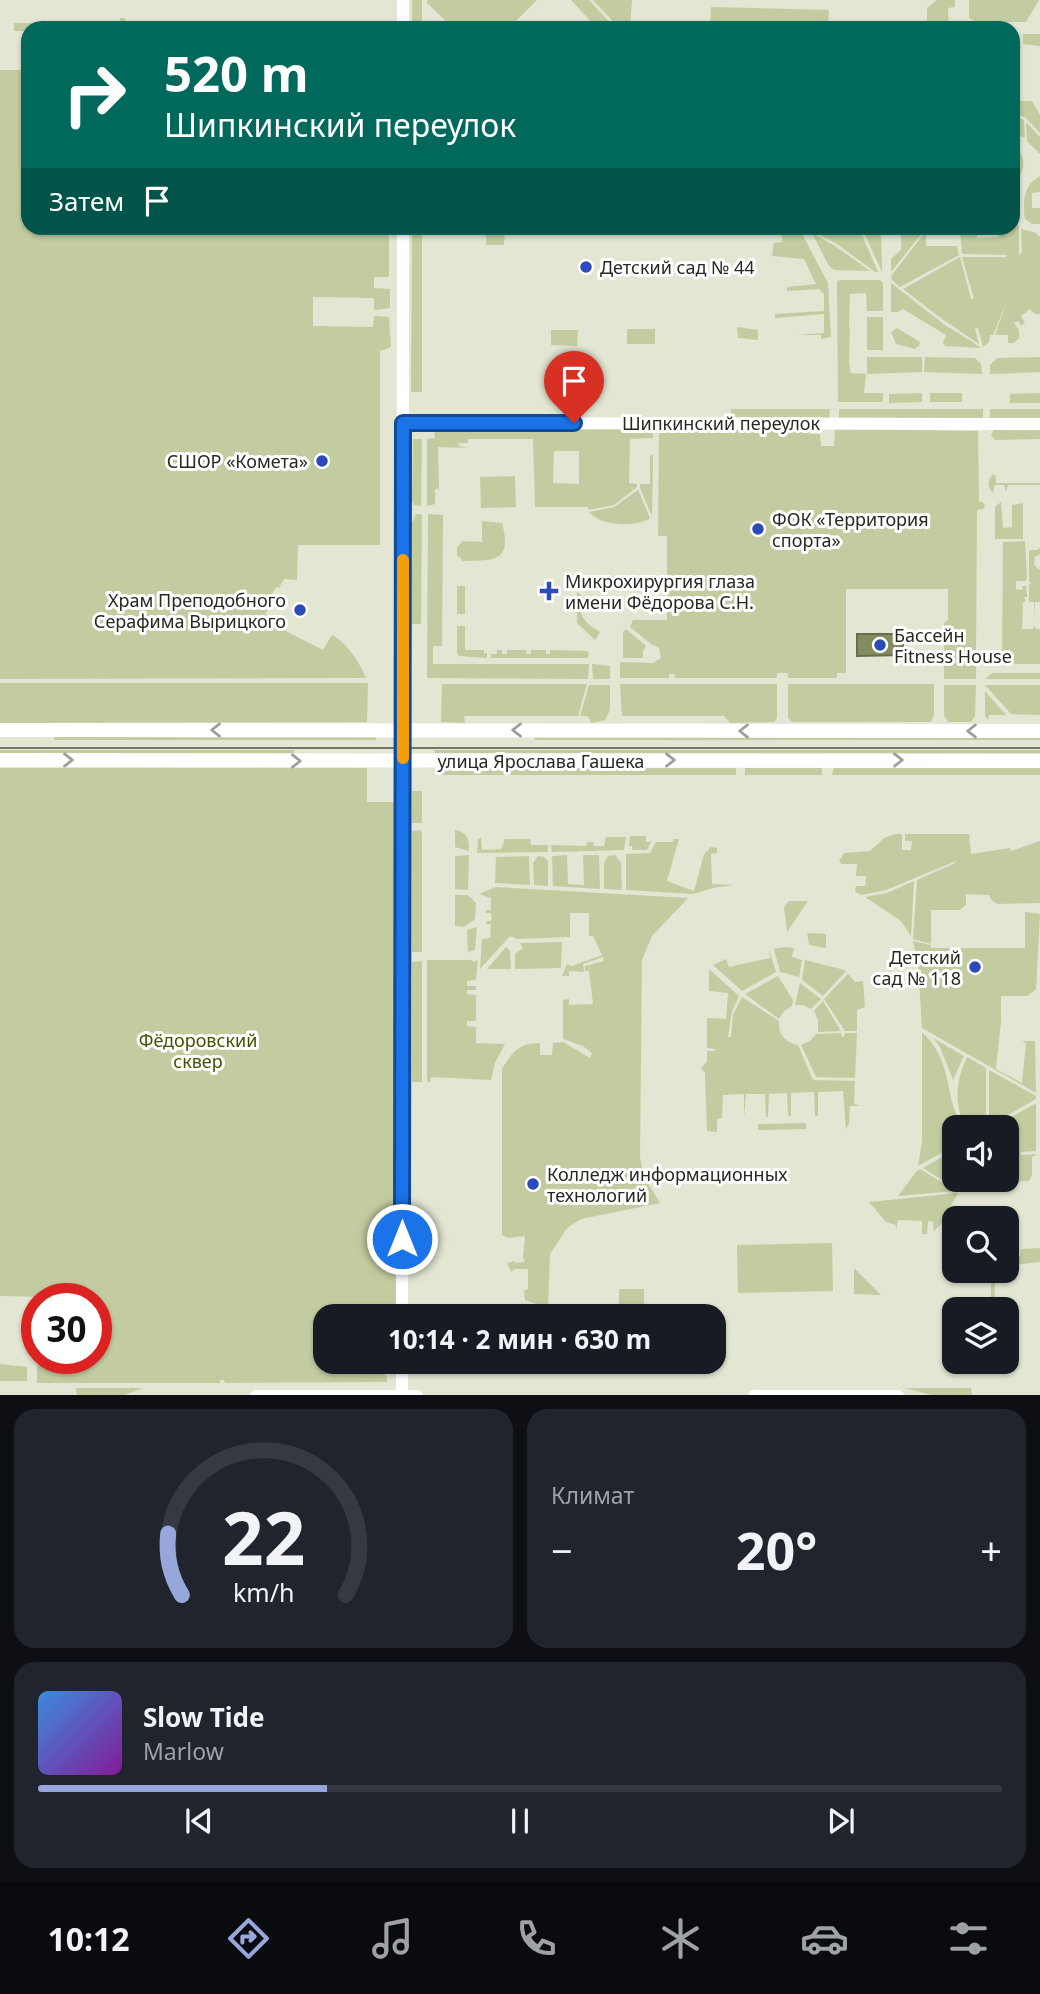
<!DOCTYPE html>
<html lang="ru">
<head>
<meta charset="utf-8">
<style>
	:root { --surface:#171b24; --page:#20242c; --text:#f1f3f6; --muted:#9ea1a6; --line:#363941; --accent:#98a7db }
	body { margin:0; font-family:"Noto Sans",sans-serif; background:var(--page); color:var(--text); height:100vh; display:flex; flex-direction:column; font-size:26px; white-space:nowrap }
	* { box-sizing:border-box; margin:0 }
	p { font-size:23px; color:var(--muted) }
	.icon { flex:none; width:38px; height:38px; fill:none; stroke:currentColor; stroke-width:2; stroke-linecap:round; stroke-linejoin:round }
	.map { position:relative; height:1395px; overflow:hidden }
	.details { display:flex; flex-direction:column; gap:14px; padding:14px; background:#0d0f14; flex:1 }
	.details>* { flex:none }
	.guide { position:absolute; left:21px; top:21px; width:999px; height:214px; border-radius:21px; box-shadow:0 2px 5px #0004; background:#00695c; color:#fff; overflow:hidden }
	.controls { position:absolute; left:942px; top:1115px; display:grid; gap:14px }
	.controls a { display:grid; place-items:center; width:77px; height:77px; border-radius:14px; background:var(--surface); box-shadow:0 2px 5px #0004; font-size:35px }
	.speed { position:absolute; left:21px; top:1283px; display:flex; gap:14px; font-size:35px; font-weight:700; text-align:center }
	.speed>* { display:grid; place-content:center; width:91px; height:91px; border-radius:50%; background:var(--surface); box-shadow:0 2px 5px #0004; line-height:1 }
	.speed .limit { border:10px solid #d22; background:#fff; color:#111 }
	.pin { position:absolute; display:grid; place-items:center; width:60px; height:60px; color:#fff; margin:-72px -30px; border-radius:50% 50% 50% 0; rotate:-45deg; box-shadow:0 0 7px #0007 }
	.pin .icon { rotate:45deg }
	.me { position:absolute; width:77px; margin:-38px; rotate:0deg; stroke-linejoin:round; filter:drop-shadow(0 0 5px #0008) }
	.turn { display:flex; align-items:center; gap:24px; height:147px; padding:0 28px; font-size:32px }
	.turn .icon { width:91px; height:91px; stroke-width:2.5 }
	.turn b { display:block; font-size:49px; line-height:60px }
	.then { display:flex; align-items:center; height:66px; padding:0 28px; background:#0003; gap:14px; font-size:26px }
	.big { font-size:52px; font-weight:700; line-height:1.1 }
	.details .tile { flex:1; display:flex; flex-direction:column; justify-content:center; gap:10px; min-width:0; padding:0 24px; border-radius:21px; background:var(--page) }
	.details .dial { align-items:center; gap:0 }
	.dial svg { height:182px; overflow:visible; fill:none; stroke:var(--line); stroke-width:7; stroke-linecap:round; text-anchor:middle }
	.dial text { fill:var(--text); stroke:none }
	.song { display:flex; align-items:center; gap:21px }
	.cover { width:84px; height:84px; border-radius:10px; background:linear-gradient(135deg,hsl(210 70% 55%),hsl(290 70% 35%)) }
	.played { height:7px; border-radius:4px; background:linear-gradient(90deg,var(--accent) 30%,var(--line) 30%) }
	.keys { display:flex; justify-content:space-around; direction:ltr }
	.heat { display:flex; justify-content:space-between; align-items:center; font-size:38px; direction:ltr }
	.details .tiles { flex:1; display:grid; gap:14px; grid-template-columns:1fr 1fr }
	.tile:last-child { grid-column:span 2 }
	.trip { position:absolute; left:313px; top:1304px; width:413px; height:70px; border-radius:21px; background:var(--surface); box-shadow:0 2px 5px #0004; font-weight:700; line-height:70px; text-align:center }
	.tab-bar { display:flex; height:112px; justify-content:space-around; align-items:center; background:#090b0e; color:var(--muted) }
	.tab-bar .icon { width:49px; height:49px }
	.tab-bar .on { color:var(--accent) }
	.tab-bar b { font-size:32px; color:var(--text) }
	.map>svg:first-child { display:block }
	.green { fill:#c3cca1; fill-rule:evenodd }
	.water { fill:#838c5e; stroke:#676e4c; stroke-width:2 }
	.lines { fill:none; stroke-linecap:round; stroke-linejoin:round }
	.minor { stroke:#fff; stroke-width:12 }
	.tertiary { stroke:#fff; stroke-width:14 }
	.tram { stroke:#737669; stroke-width:2 }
	.oneway { stroke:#9e9f9b }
	.route-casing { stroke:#114b97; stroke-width:18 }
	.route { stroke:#1a73e8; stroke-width:12 }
	.slow { stroke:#f59e0b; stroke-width:12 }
	.poi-dot { fill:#2c4aba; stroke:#fff; stroke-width:2.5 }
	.labels { text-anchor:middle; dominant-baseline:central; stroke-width:6; stroke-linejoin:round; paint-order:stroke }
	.poi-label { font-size:18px; fill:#272921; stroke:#fff; text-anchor:start }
	.street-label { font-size:18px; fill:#272921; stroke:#fff }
	.park-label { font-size:18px; fill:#475000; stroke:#fff }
</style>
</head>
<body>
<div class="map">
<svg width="1040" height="1396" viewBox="0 0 1040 1396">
	<rect width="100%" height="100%" fill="#e2e6d2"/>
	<!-- green -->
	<g class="green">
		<rect x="412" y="0" width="10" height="28"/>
		<path d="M427 0H537L509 28H453L427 3Z"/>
		<path d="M571 0H589L615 28H597Z"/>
		<path d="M593 0H632L630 28H619Z"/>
		<path d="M937 0H955V7L948 8 949 28H927V8Z"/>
		<path d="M969 0H1039L1026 22H977L969 18Z"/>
		<path d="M711 7 829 10 828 28H710Z"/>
		<path d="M120 18H125L126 23 138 24 139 28H100V23H120Z"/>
		<path d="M14 23H88V28H28V31H14Z"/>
		<path d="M1023 34H1040V46L1023 44Z"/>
		<path d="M0 70H28V228H389V277H374V288L390 289V308L374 310V298L313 297V326L373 327 374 316 389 317 391 347 380 351V545H298L297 580 284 579 279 588 276 587 268 602 271 604 265 614 274 619 272 624 323 650 332 635C346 642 359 661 366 678L0 679Z"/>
		<path d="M1013 101H1032L1040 115V133L1026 118 1015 113 1014 116 1024 120 1025 138 1013 133Z"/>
		<path d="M1026 122 1040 137V154L1027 141Z"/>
		<path d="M1013 145C1030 157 1023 174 1013 188Z"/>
		<path d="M1040 176V192L1032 193V208H1040V224H1032L1025 219C1023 201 1023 185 1040 176Z"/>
		<path d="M1013 214 1019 227V254L1022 253 1021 229 1036 233 1040 237V314H1035L1030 309 1021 316 1025 323 1021 326 1018 321 1014 323 1019 330V338L1014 343H1008V335H995L1007 301 993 335H990L989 342 983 347 978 328H975L979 344 942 319 903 289 960 257 971 299H974L962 257H1006L1007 255 962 254 960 228H977V238L998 237 999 228H1013Z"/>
		<path d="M412 228H422V392H411Z"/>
		<path d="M486 228H505L504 245H486Z"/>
		<path d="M775 228H798L800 230 828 283 831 337 821 339V335H797L824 333V314L775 318V314L824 311V294L819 289 787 291V287L816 284 804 259 772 256 774 243 782 242V234L774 233Z"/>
		<path d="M811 228H859L878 272H875L837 244 811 230Z"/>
		<path d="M862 228H881L882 272Z"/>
		<path d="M901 228H926L891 272V259L901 250Z"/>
		<path d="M926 231V246H957L959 255 900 287 892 280 891 276Z"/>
		<path d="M812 233 835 246 870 271 834 270 829 266Z"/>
		<path d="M840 280H880L883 283V311H867L866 293 850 294 849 328 850 329 849 363 851 373 867 374V357H922V372L866 374 864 393H883V402H838L837 281Z"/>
		<path d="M891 283 945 325 982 348 946 346 943 343 946 335 903 309 898 312H891Z"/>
		<rect x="867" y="317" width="16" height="33"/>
		<path d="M737 327 758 330V340L738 338Z"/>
		<path d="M897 328 920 342 919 346 914 349 896 344 891 332Z"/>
		<rect x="627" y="329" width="28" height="15"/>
		<path d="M551 330H578L577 346 551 345Z"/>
		<path d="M925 357 975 358 981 364 982 374 924 372Z"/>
		<path d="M1040 357V372L990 374V365L997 358Z"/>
		<path d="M922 393V402L889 403V394Z"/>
		<rect x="930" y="393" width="32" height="9"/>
		<path d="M1040 393V403H1010V394Z"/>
		<path d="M731 409H830L829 418H731Z"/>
		<rect x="839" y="409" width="144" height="9"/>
		<rect x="990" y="409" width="50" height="9"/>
		<path d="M433 429H653V438L630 439 629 483 637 484V487L614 505 588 510V507H535L533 439H468V443H458L459 446 468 448 438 447 439 490 437 488 434 492 437 495H435V504L427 506V439L435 438 434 432H428ZM554 451H579V484L553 483Z"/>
		<path d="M659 429H809V434H820L821 446H834L835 429 978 431 979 501 983 502 985 506 983 509 977 510 976 654 983 655 984 657 981 662 976 664V679H944V623L948 620V589H846V673H837V678H788V673H777V678H675L674 674H669V678H620V662L653 663 661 658 659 648 651 644 630 627 633 620H667V536H658Z"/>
		<path d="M994 429H1040V439L995 440 991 435Z"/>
		<path d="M413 439H422L421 506 414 505 412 500Z"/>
		<path d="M650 455H653L652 516 640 488V484H650Z"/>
		<path d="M993 474 996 476V483H1040V485H1008L1006 492 1004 485H995L993 493C987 488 987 479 993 474Z"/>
		<path d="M515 476 516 507 481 508 480 477Z"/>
		<path d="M638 490 650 518C637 528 599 526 589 512L614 507Z"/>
		<path d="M1001 502 1003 528 1012 527V505L1023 503V539H995V507Z"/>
		<path d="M416 514H422L421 624H412V523Z"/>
		<path d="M428 514 443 515 442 646H433V664H589L588 679 427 678Z"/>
		<path d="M482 521 502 523C513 563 493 560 463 561L457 555V547L463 541 482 542Z"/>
		<path d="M1025 541 1027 578 1026 581H1016V589L1022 590 1023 586H1026L1027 597H1024L1026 601 1023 602 1022 629H1033L1034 625 1036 629H1040V664H996L993 659 994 655H1002L1003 542Z"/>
		<path d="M1040 548V554L1035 557 1034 565 1040 570V602H1035L1034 623V602H1029V585L1031 582H1029V550H1037Z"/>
		<path d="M590 576H634L629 591C619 580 608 577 595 581Z"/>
		<rect x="457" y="586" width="8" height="28"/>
		<path d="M577 592 581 595C577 614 584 623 600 632L595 640 577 623Z"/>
		<path d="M457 626H465V650H484V653H487V658L459 656 457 653Z"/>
		<path d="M626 629 646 646 643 651V658H623V632Z"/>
		<path d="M497 650H502V654H507V650H526L527 654H531V650H546V654H550V650L588 651 589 655 587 658H491V654H497Z"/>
		<path d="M592 664 610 666V679H593Z"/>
		<path d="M992 673H1040V679H985Z"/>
		<path d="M0 683H368L367 722 0 723Z"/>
		<path d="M442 684H587L578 716H464L465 723 441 722Z"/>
		<path d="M620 684H777V718L774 722 730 723 724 716H622Z"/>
		<path d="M788 684H934V715L931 722H792L788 718Z"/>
		<path d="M589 685H610V710L605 720 591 723 588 716H580Z"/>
		<path d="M944 685H976L975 716 971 722H948L944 715Z"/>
		<path d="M985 685H1040V715L1011 714Z"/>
		<path d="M985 691 1006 715H989L988 720 985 716Z"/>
		<path d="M54 736 376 737V740H54Z"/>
		<path d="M535 736 1040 737V740H535Z"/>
		<rect x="0" y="750" width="294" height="4"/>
		<rect x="435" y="750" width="605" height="3"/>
		<path d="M1040 767V775H832L834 768Z"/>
		<path d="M0 768H367V802H395L396 1316H326V1362C349 1362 371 1359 387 1377V1382L225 1383 224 1380H220V1383H37V1367L39 1364 67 1363V1358H96V1298L0 1296Z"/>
		<path d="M442 768H736V775H441Z"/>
		<rect x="745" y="768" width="77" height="7"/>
		<rect x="412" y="791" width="10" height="32"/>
		<path d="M420 830 422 833V952H412V831Z"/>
		<path d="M455 830C468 832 469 840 469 851L455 847Z"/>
		<path d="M895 834H902V850H911L912 841H905V834H969L971 854 1010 848 1011 851 1040 841V903L998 904 992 901 989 895 966 894V905L960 910H931V944L913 939 917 880 955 863 956 861 886 890 861 895 855 892 856 886H865L866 876H856L857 864H842L839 861 844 853 870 851 884 838Z"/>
		<path d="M630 836H646V842H651L647 850H632V846H629Z"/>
		<path d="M481 837 482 850 501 849 505 839H530L531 845H548V852L477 853 478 840Z"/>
		<path d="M606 837H626L624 850 552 852 551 845 586 846 588 842H593L594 846H604Z"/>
		<path d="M674 839H679L667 881 694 891 704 854 711 847 717 848V853L711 854 712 884 733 885 713 888 693 894 626 890V854L650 853 656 842H673Z"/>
		<path d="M469 855 468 890 455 889V856Z"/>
		<path d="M567 855 568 884 584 885 583 855H599L600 889 553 886 552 856Z"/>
		<path d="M615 855 621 863 622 890 604 889V863L608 856Z"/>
		<path d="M529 856 530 885 495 883 496 857Z"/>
		<path d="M538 856 544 857 548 861V886L534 885 533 863Z"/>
		<path d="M914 881 911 936 901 921 865 897 887 893Z"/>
		<path d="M496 887 688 898 652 936 642 960 640 1157 644 1177 660 1203 581 1219 567 1228 550 1254 548 1308 525 1300 524 1291 528 1289V1269H514L511 1272 507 1263 515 1261V1263L525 1262 523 1258 525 1236 509 1238 502 1235V1069C512 1052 519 1043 540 1043V1055H552L553 1043 563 1042 590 1058 592 1053 583 1046 563 1039V1000L569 999V1005L593 1004 589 971H585V966L604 961 603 957 583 964 584 972 569 971V976H562L567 964 572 966 602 955 593 936H589V913H570V937L517 939 510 936 480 969 482 939 490 938 491 924H486V922L492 920 491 913H486V910H491V898L479 894Z"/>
		<path d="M455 895H468L476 903 475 919 464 927 455 926Z"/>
		<path d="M789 901H808L787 932 784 907Z"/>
		<path d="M1025 912 1040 914 1036 990 1027 996H1001V1022L996 1069 1022 1083 1026 1043 1022 1041H1035L1036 1093 922 1028 918 963 913 941 931 945V948H1025Z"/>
		<path d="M477 927 475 949 468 953 467 930Z"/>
		<path d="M807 931 808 933 826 934V948L809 945Z"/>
		<path d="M562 942 561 968 515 969V954L523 948 520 943Z"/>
		<path d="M506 947 510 951 511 969H487Z"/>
		<path d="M784 947 794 948 792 957 802 960 799 977 780 972 774 949Z"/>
		<path d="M769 950 776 972 742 991 713 965 726 959 729 967 770 958Z"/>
		<path d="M427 960H472L473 962 478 960 476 980 467 981V986H476V990H467V994L476 995V1021H467V1026L476 1027V1043L505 1044 495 1063 491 1080 431 1077 430 1082H427Z"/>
		<path d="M805 960 841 969 846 971 823 996 802 980Z"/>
		<path d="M422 961V1082H412V962Z"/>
		<path d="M709 969 739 996 732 1011 728 1037H731L733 1015 742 997 779 1021C778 1035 785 1042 798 1045L813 1080 855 1081 854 1104 860 1106H850L849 1124 846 1129 843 1091 818 1092V1116H815L814 1092 791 1093V1116H788L787 1093 769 1094 768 1117H766L765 1094H746L744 1118V1094L723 1095 722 1118 717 1119V1132L707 1131 705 1073 701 1068 707 1062V1051H715L716 1049 707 1048V1018L726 1019 728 993 709 991Z"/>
		<path d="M848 974 855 982 863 981 865 1007 857 1010V1031H845L824 999Z"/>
		<path d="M778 976 793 1000 792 1006 784 1011 779 1019 745 994Z"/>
		<path d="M800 983 821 999 811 1009 803 1005H795Z"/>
		<path d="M823 1001 841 1031 818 1032V1020L814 1011Z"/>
		<path d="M922 1032C954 1062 943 1093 962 1127H954V1146L918 1166 922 1142Z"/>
		<path d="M841 1033 842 1037H844L845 1033H857L855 1078 816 1077 801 1045 810 1041 816 1034Z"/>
		<path d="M933 1038 964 1056 953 1080 940 1047Z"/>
		<path d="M967 1057 986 1068V1127H966C953 1104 956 1080 967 1057Z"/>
		<path d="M989 1070 1036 1096V1099L989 1126Z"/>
		<path d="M1036 1103V1151L1020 1152 1021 1155 1037 1154 1032 1157V1175L1029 1181 969 1183 970 1180H1006V1127H994Z"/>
		<path d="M806 1123V1129L758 1130V1124Z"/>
		<path d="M954 1150V1180H967L960 1191 923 1168Z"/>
		<path d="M920 1169 956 1191 898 1196 916 1172Z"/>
		<path d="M958 1193 941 1224 934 1231 933 1222 928 1221 927 1234H922V1221L898 1220 896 1230V1225L886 1222 869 1202Z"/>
		<path d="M832 1243 833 1291 738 1293 737 1245Z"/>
		<path d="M1040 1248V1262L1006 1266V1256H1020L1021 1249Z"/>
		<path d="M854 1268 881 1295 854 1294Z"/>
		<path d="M994 1274H1014L1016 1280 995 1281 994 1309H991V1277Z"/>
		<rect x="619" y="1289" width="25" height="27"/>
		<path d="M0 1364 27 1367V1381H0Z"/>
		<path d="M76 1388H143L125 1395 77 1396Z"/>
		<path d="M905 1388H971L972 1395H931Z"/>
	</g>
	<!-- water -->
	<path class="water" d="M857 634H903V655L857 656Z"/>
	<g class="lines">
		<!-- minor -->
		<g class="minor">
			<path d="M403 0V28"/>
			<path d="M403 423 1040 424"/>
			<path d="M402 1316 403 228"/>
			<path d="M402 1395V1362"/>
			<path d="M256 1396H417"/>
			<path d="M754 1396H898"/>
		</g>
		<!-- tertiary -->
		<g class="tertiary">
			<path d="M0 730 1040 731"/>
			<path d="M0 760 1040 761"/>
		</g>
		<!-- tram -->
		<path class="tram" d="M0 748H1040"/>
	</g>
	<!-- one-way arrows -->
	<defs><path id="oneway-chevron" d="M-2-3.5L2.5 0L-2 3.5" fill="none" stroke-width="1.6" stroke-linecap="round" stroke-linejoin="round" transform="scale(1.75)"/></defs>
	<g class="oneway">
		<use href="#oneway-chevron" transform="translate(216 730) rotate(-180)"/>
		<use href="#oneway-chevron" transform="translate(517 730) rotate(-180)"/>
		<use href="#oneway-chevron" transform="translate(744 731) rotate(-180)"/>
		<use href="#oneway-chevron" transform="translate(972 731) rotate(-180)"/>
		<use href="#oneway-chevron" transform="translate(68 760)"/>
		<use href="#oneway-chevron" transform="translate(670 760)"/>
		<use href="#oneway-chevron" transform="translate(898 760)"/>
		<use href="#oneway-chevron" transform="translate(296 761)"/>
	</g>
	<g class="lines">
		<!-- route casing -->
		<g class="route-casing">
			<path id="route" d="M402 1239 403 423H574"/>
		</g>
		<!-- route -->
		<use href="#route" class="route"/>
		<!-- slow -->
		<path class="slow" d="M403 560V758"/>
	</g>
	<!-- markers -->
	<g class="poi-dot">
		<circle cx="586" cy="267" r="7"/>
		<circle cx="322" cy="461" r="7"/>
		<circle cx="758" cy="529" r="7"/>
		<path d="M545.5 580.5h7v7h7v7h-7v7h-7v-7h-7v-7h7z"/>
		<circle cx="300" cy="610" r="7"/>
		<circle cx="880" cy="645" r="7"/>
		<circle cx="975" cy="967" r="7"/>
		<circle cx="533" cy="1184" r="7"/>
	</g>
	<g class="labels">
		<!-- poi labels -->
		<g class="poi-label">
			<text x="600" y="267">Детский сад № 44</text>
			<text x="308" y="461" text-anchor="end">СШОР «Комета»</text>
			<text x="772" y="519">ФОК «Территория<tspan x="772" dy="21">спорта»</tspan></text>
			<text x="565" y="581">Микрохирургия глаза<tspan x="565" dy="21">имени Фёдорова С.Н.</tspan></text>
			<text x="286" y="600" text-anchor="end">Храм Преподобного<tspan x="286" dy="21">Серафима Вырицкого</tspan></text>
			<text x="894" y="635">Бассейн<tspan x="894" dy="21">Fitness House</tspan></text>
			<text x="961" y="957" text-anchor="end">Детский<tspan x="961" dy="21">сад № 118</tspan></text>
			<text x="547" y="1174">Колледж информационных<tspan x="547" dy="21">технологий</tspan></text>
		</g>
		<!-- street labels -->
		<g class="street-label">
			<text x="721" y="423">Шипкинский переулок</text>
			<text x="541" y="761">улица Ярослава Гашека</text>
		</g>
		<!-- park labels -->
		<g class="park-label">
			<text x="198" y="1040">Фёдоровский<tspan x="198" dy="21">сквер</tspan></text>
		</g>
	</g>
</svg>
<div class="controls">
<a><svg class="icon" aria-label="sound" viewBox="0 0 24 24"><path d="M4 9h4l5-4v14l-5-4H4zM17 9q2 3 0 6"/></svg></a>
<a><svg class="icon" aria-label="search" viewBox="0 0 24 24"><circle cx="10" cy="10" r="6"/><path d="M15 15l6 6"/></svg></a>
<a><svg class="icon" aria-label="layers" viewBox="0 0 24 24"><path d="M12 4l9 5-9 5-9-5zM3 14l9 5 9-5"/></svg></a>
</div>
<div class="speed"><div class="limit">30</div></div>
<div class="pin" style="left:574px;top:423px;background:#d93025"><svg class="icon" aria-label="arrive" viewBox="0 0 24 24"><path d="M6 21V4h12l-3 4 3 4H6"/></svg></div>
<svg class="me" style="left:402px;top:1239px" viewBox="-20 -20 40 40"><circle r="17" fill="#1a73e8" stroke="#fff" stroke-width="3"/><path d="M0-11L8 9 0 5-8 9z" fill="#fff"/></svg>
<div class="trip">10:14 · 2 мин · 630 m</div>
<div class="guide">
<div class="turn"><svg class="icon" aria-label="right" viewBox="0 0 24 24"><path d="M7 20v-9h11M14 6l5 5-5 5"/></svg><div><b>520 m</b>Шипкинский переулок</div></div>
<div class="then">Затем<svg class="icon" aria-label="arrive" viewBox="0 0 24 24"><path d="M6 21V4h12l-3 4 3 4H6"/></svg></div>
</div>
</div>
<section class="details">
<div class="tiles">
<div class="tile dial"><svg viewBox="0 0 100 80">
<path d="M14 69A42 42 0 1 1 86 69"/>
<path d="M14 69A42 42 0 0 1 8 42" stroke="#98a7db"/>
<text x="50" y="56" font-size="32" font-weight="700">22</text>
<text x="50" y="72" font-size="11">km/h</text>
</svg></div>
<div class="tile"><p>Климат</p>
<div class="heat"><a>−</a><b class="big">20°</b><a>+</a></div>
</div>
<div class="tile">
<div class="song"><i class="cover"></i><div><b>Slow Tide</b><p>Marlow</p></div></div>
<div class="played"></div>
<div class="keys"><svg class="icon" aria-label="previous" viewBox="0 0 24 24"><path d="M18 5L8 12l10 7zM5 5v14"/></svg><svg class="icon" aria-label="pause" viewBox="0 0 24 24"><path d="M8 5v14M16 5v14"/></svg><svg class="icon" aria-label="next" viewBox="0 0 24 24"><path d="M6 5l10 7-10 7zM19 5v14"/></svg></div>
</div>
</div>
</section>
<nav class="tab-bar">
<b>10:12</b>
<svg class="icon on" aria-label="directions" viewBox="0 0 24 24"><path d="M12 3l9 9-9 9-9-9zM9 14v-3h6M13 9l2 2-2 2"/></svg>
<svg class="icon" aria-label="music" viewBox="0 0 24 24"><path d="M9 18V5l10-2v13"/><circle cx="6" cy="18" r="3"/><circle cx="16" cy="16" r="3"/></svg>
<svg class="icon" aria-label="phone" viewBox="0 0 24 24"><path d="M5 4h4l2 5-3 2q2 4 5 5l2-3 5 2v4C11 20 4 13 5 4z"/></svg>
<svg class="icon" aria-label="climate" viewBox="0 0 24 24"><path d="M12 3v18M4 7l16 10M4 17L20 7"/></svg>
<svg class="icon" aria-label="car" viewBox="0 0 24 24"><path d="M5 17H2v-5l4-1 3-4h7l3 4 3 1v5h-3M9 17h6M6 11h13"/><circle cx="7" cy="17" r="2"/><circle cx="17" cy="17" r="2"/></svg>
<svg class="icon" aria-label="filters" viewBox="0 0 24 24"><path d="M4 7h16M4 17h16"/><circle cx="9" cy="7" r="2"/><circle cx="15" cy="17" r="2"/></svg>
</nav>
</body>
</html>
